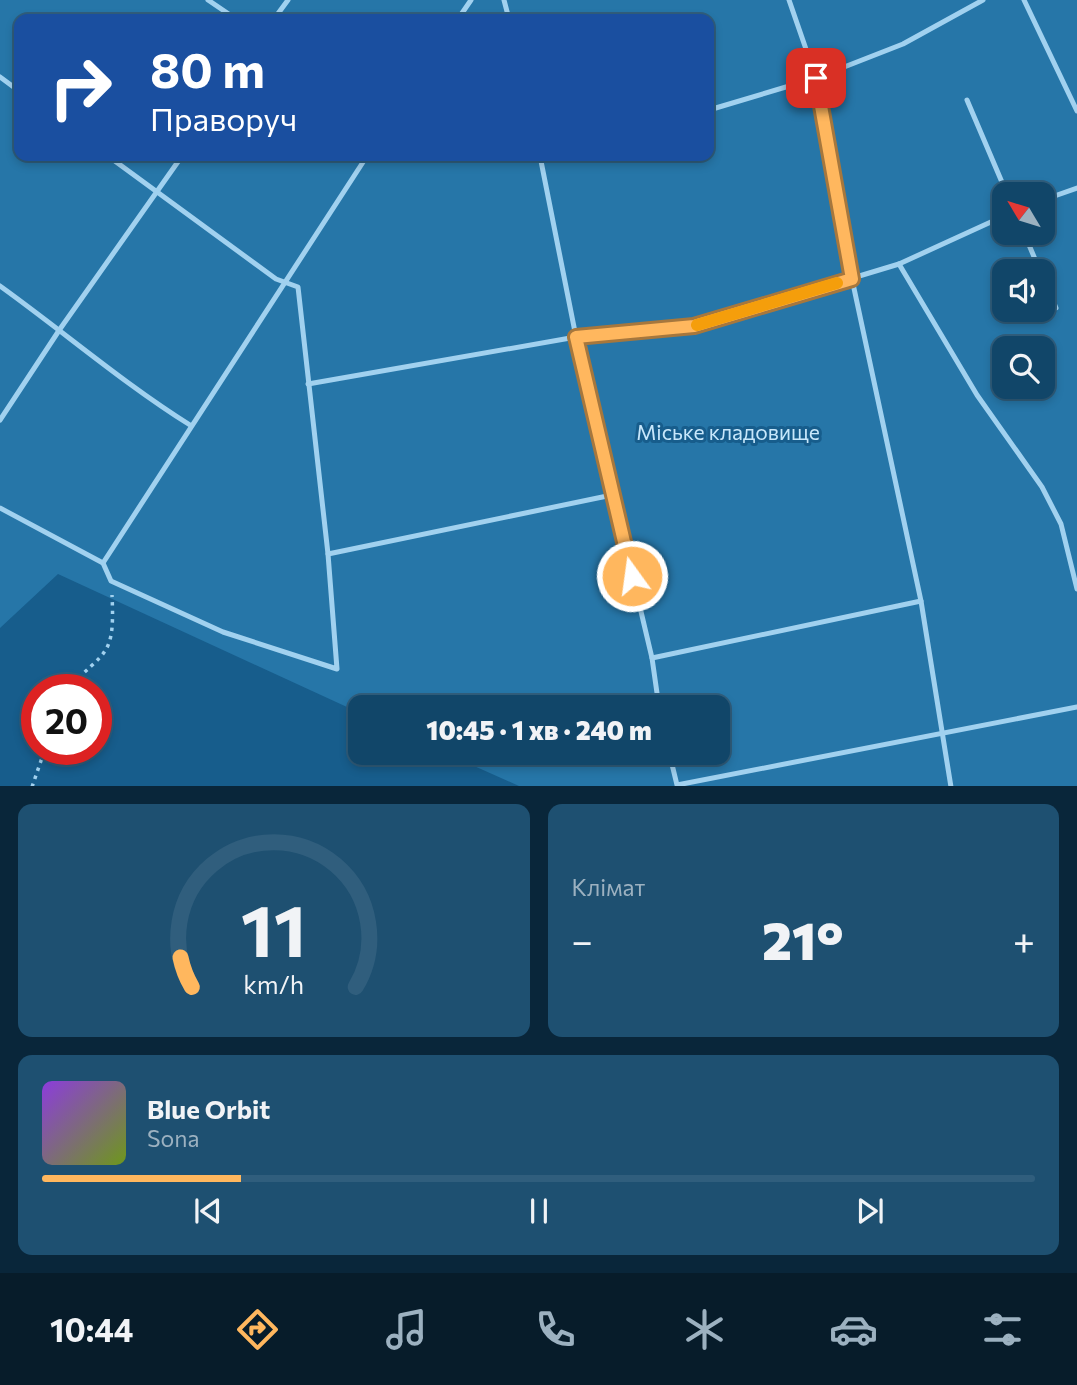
<!DOCTYPE html>
<html lang="uk">
<head>
<meta charset="utf-8">
<style>
	:root { --surface:#114669; --page:#1e5071; --text:#f1f3f6; --muted:#9cb1c0; --line:#305e7d; --accent:#ffb75e }
	body { margin:0; font-family:Commissioner,sans-serif; background:var(--page); color:var(--text); height:100vh; display:flex; flex-direction:column; font-size:26px; white-space:nowrap }
	* { box-sizing:border-box; margin:0 }
	p { font-size:23px; color:var(--muted) }
	.icon { flex:none; width:38px; height:38px; fill:none; stroke:currentColor; stroke-width:2; stroke-linecap:round; stroke-linejoin:round }
	.map { position:relative; height:786px; overflow:hidden }
	.details { display:flex; flex-direction:column; gap:18px; padding:18px; background:#09263a; flex:1 }
	.details>* { flex:none }
	.top-card { position:absolute; left:14px; top:14px; width:700px; height:147px; border-radius:14px; box-shadow:0 4px 10px #0003,0 0 0 2px var(--line); background:#1a4fa0; color:#fff; overflow:hidden }
	.needle { width:46px; rotate:308deg }
	.buttons { position:absolute; left:992px; top:182px; display:grid; gap:14px }
	.buttons a { display:grid; place-items:center; width:63px; height:63px; border-radius:14px; background:var(--surface); box-shadow:0 4px 10px #0003,0 0 0 2px var(--line); font-size:35px }
	.speed { position:absolute; left:21px; top:674px; display:flex; gap:14px; font-size:35px; font-weight:700; text-align:center }
	.speed>* { display:grid; place-content:center; width:91px; height:91px; border-radius:50%; background:var(--surface); box-shadow:0 4px 10px #0003,0 0 0 2px var(--line); line-height:1 }
	.speed .limit { border:10px solid #d22; background:#fff; color:#111 }
	.pin { position:absolute; display:grid; place-items:center; width:60px; height:60px; color:#fff; margin:-30px; border-radius:14px; box-shadow:0 4px 10px #0006 }
	.me { position:absolute; width:77px; margin:-38px; rotate:346deg; stroke-linejoin:round; filter:drop-shadow(0 0 5px #0008) }
	.turn { display:flex; align-items:center; gap:24px; height:147px; padding:0 21px; font-size:32px }
	.turn .icon { width:91px; height:91px; stroke-width:2.5 }
	.turn b { display:block; font-size:49px; line-height:60px }
	.big { font-size:52px; font-weight:800; line-height:1.1 }
	.details .widget { flex:1; display:flex; flex-direction:column; justify-content:center; gap:10px; min-width:0; padding:0 24px; border-radius:14px; background:var(--page) }
	.details .dial { align-items:center; gap:0 }
	.dial svg { height:182px; overflow:visible; fill:none; stroke:var(--line); stroke-width:7; stroke-linecap:round; text-anchor:middle }
	.dial text { fill:var(--text); stroke:none }
	.song { display:flex; align-items:center; gap:21px }
	.cover { width:84px; height:84px; border-radius:10px; background:linear-gradient(135deg,hsl(270 70% 55%),hsl(80 70% 35%)) }
	.played { height:7px; border-radius:4px; background:linear-gradient(90deg,var(--accent) 20%,var(--line) 20%) }
	.keys { display:flex; justify-content:space-around; direction:ltr }
	.heat { display:flex; justify-content:space-between; align-items:center; font-size:38px; direction:ltr }
	.details .tiles { flex:1; display:grid; gap:18px; grid-template-columns:1fr 1fr }
	.widget:last-child { grid-column:span 2 }
	.trip { position:absolute; left:348px; top:695px; width:382px; height:70px; border-radius:14px; background:var(--surface); box-shadow:0 4px 10px #0003,0 0 0 2px var(--line); font-weight:800; line-height:70px; text-align:center }
	.tabs { display:flex; height:112px; justify-content:space-around; align-items:center; background:#071c2a; color:var(--muted) }
	.tabs .icon { width:49px; height:49px }
	.tabs .on { color:var(--accent) }
	.tabs b { font-size:32px; color:var(--text) }
	.map>svg:first-child { display:block }
	.green { fill:#2676a8; fill-rule:evenodd }
	.lines { fill:none; stroke-linecap:round; stroke-linejoin:round }
	.path { stroke:#a1d1ef; stroke-width:3.5; stroke-dasharray:3.5 5; stroke-linecap:butt }
	.service { stroke:#a1d1ef; stroke-width:5 }
	.route-casing { stroke:#a6773d; stroke-width:18 }
	.route { stroke:#ffb75e; stroke-width:12 }
	.slow { stroke:#f59e0b; stroke-width:12 }
	.labels { text-anchor:middle; dominant-baseline:central; stroke-width:6; stroke-linejoin:round; paint-order:stroke }
	.park-label { font-size:21px; fill:#c7e7fb; stroke:#175d8c }
</style>
</head>
<body>
<div class="map">
<svg width="1077" height="787" viewBox="0 0 1077 787">
	<rect width="100%" height="100%" fill="#175d8c"/>
	<!-- green -->
	<path class="green" d="M0 0H1077V786H519L445 753 718 752V707H360V713L58 574 0 628ZM19 19H709V156H19ZM1004 194H1043V233H1004ZM1004 271H1043V310H1004ZM1004 348H1043V387H1004Z"/>
	<g class="lines">
		<!-- path -->
		<g class="path">
			<path d="M66 690C106 649 115 658 112 595"/>
			<path d="M32 787 45 749"/>
		</g>
		<!-- service -->
		<g class="service">
			<path d="M208 0 236 19"/>
			<path d="M504 0 509 19"/>
			<path d="M789 0 816 78 852 279 921 601 951 787"/>
			<path d="M1024 0 1077 111"/>
			<path d="M274 19 288 0"/>
			<path d="M458 19 471 0"/>
			<path d="M0 77 19 91"/>
			<path d="M967 100 1007 194"/>
			<path d="M709 110 816 78 903 44 983 0"/>
			<path d="M540 156 576 337 652 658 659 707"/>
			<path d="M541 160 554 156"/>
			<path d="M1043 200 1077 188"/>
			<path d="M1024 233 1040 271"/>
			<path d="M899 264 977 395 1042 487 1061 524 1077 589"/>
			<path d="M1043 277 1056 308"/>
			<path d="M0 286C64 332 123 383 190 425"/>
			<path d="M308 384 576 337 694 326 899 264 1004 216"/>
			<path d="M0 420 60 329 182 156"/>
			<path d="M0 508 103 563 111 581 223 632 337 669 328 554 298 287 276 279 108 156"/>
			<path d="M328 554 612 495"/>
			<path d="M103 563 367 156"/>
			<path d="M652 658 921 601"/>
			<path d="M669 752 677 785 1077 707"/>
		</g>
	</g>
	<g class="lines">
		<!-- route casing -->
		<g class="route-casing">
			<path id="route" d="M632 576 576 337 694 326 852 279 816 78"/>
		</g>
		<!-- route -->
		<use href="#route" class="route"/>
		<!-- slow -->
		<path class="slow" d="M697 325 837 283"/>
	</g>
	<g class="labels">
		<!-- park labels -->
		<g class="park-label">
			<text x="728" y="431">Міське кладовище</text>
		</g>
	</g>
</svg>
<div class="buttons">
<a><svg class="needle" viewBox="-14 -14 28 28"><path d="M0-13l5 13h-10z" fill="#e53935"/><path d="M0 13l5-13h-10z" fill="#9cb1c0"/></svg></a>
<a><svg class="icon" aria-label="sound" viewBox="0 0 24 24"><path d="M4 9h4l5-4v14l-5-4H4zM17 9q2 3 0 6"/></svg></a>
<a><svg class="icon" aria-label="search" viewBox="0 0 24 24"><circle cx="10" cy="10" r="6"/><path d="M15 15l6 6"/></svg></a>
</div>
<div class="speed"><div class="limit">20</div></div>
<div class="pin" style="left:816px;top:78px;background:#d93025"><svg class="icon" aria-label="arrive" viewBox="0 0 24 24"><path d="M6 21V4h12l-3 4 3 4H6"/></svg></div>
<svg class="me" style="left:632px;top:576px" viewBox="-20 -20 40 40"><circle r="17" fill="#ffb75e" stroke="#fff" stroke-width="3"/><path d="M0-11L8 9 0 5-8 9z" fill="#fff"/></svg>
<div class="trip">10:45 · 1 хв · 240 m</div>
<div class="top-card">
<div class="turn"><svg class="icon" aria-label="right" viewBox="0 0 24 24"><path d="M7 20v-9h11M14 6l5 5-5 5"/></svg><div><b>80 m</b>Праворуч</div></div>
</div>
</div>
<section class="details">
<div class="tiles">
<div class="widget dial"><svg viewBox="0 0 100 80">
<path d="M14 69A42 42 0 1 1 86 69"/>
<path d="M14 69A42 42 0 0 1 9 56" stroke="#ffb75e"/>
<text x="50" y="56" font-size="32" font-weight="700">11</text>
<text x="50" y="72" font-size="11">km/h</text>
</svg></div>
<div class="widget"><p>Клімат</p>
<div class="heat"><a>−</a><b class="big">21°</b><a>+</a></div>
</div>
<div class="widget">
<div class="song"><i class="cover"></i><div><b>Blue Orbit</b><p>Sona</p></div></div>
<div class="played"></div>
<div class="keys"><svg class="icon" aria-label="previous" viewBox="0 0 24 24"><path d="M18 5L8 12l10 7zM5 5v14"/></svg><svg class="icon" aria-label="pause" viewBox="0 0 24 24"><path d="M8 5v14M16 5v14"/></svg><svg class="icon" aria-label="next" viewBox="0 0 24 24"><path d="M6 5l10 7-10 7zM19 5v14"/></svg></div>
</div>
</div>
</section>
<nav class="tabs">
<b>10:44</b>
<svg class="icon on" aria-label="directions" viewBox="0 0 24 24"><path d="M12 3l9 9-9 9-9-9zM9 14v-3h6M13 9l2 2-2 2"/></svg>
<svg class="icon" aria-label="music" viewBox="0 0 24 24"><path d="M9 18V5l10-2v13"/><circle cx="6" cy="18" r="3"/><circle cx="16" cy="16" r="3"/></svg>
<svg class="icon" aria-label="phone" viewBox="0 0 24 24"><path d="M5 4h4l2 5-3 2q2 4 5 5l2-3 5 2v4C11 20 4 13 5 4z"/></svg>
<svg class="icon" aria-label="climate" viewBox="0 0 24 24"><path d="M12 3v18M4 7l16 10M4 17L20 7"/></svg>
<svg class="icon" aria-label="car" viewBox="0 0 24 24"><path d="M5 17H2v-5l4-1 3-4h7l3 4 3 1v5h-3M9 17h6M6 11h13"/><circle cx="7" cy="17" r="2"/><circle cx="17" cy="17" r="2"/></svg>
<svg class="icon" aria-label="filters" viewBox="0 0 24 24"><path d="M4 7h16M4 17h16"/><circle cx="9" cy="7" r="2"/><circle cx="15" cy="17" r="2"/></svg>
</nav>
</body>
</html>
